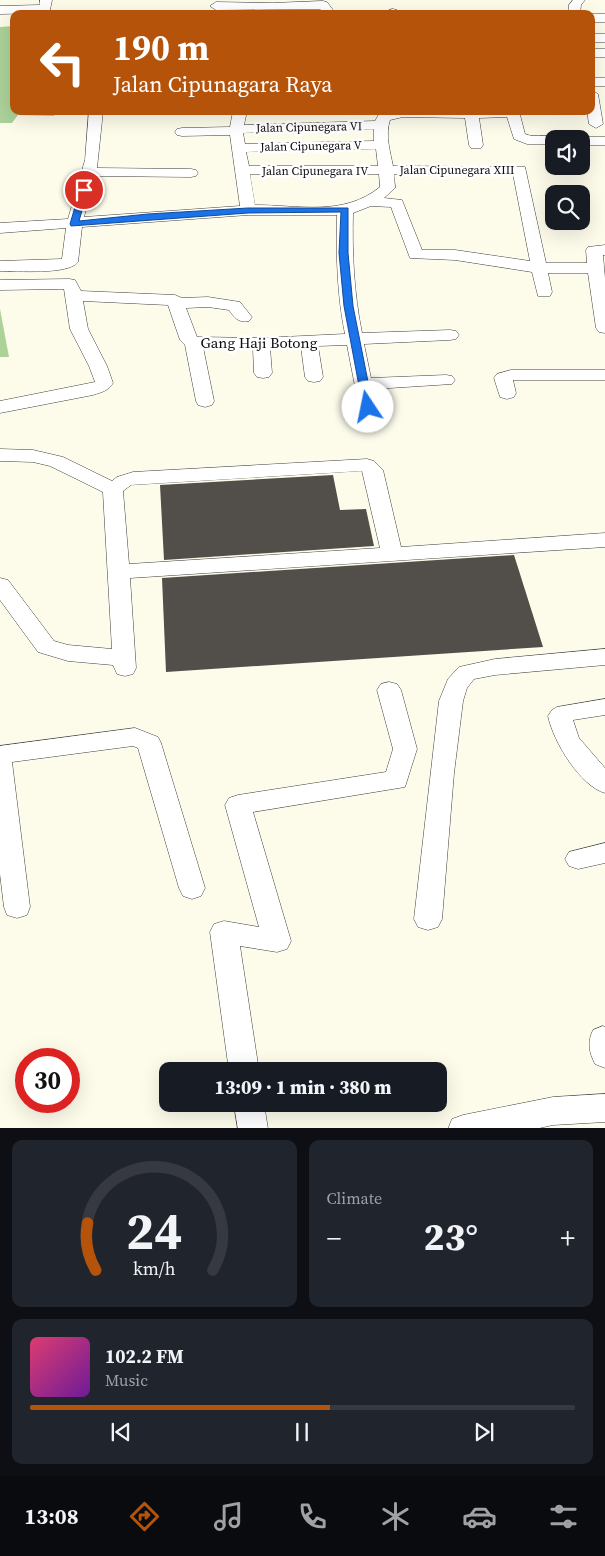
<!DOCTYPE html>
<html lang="en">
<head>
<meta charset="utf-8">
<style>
	:root { --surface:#171b24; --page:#20242c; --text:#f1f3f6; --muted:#9ea1a6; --line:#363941; --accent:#b45309 }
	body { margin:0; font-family:"Source Serif 4",serif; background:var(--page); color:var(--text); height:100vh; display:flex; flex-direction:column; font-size:19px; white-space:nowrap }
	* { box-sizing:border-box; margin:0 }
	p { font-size:16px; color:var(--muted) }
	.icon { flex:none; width:28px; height:28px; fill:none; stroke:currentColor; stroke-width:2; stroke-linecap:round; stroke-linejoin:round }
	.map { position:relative; height:1128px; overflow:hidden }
	.details { display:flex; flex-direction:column; gap:12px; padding:12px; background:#0d0f14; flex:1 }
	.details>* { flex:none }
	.hud { position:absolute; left:10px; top:10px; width:585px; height:105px; border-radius:10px; box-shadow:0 5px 20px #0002; background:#b45309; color:#fff; overflow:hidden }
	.fabs { position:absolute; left:545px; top:130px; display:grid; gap:10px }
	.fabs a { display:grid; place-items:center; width:45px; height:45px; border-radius:10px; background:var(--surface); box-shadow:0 5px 20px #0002; font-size:25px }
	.speed { position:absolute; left:15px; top:1048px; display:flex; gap:10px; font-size:25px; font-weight:700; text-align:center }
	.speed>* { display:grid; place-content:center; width:65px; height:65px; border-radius:50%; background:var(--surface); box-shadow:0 5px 20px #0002; line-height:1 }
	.speed .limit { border:8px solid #d22; background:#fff; color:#111 }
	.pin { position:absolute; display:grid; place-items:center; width:42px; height:42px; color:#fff; margin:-21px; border:2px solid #fff; border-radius:50%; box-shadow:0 1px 5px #0007 }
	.me { position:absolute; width:55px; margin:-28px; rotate:349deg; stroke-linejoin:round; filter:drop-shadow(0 0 4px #0008) }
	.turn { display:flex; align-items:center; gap:18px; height:105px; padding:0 20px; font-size:22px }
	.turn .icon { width:65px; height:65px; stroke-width:2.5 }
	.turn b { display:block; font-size:35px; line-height:42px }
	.big { font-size:38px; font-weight:800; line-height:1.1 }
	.details .card { flex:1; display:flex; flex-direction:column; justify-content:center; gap:8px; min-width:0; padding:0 18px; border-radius:10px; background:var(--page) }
	.details .dial { align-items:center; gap:0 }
	.dial svg { height:130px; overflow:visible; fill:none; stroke:var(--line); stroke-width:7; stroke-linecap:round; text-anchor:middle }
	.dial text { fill:var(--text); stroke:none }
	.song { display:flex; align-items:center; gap:15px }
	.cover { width:60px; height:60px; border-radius:8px; background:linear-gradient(135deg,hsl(340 70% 55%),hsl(280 70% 35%)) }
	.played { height:5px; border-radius:2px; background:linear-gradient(90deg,var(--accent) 55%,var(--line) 55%) }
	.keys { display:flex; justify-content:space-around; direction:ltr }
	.heat { display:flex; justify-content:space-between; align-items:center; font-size:28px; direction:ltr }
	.details .tiles { flex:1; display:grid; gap:12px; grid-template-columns:1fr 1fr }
	.card:last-child { grid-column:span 2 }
	.trip { position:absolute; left:159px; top:1062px; width:288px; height:50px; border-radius:10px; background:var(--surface); box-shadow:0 5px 20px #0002; font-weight:800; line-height:50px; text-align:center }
	.menu { display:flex; height:80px; justify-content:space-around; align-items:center; background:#090b0e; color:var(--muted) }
	.menu .icon { width:35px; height:35px }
	.menu .active { color:var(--accent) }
	.menu b { font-size:22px; color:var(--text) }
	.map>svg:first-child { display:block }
	.forest { fill:#acd29a }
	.building { fill:#524e49 }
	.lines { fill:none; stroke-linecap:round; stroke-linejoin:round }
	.minor-casing { stroke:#3e3e3e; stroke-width:1 }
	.minor { fill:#fff; fill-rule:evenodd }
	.route { fill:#1a73e8; stroke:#114b97 }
	.labels { text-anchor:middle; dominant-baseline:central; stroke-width:5; stroke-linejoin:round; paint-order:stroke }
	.far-street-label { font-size:12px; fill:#0b0b0b; stroke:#fff }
	.street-label { font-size:15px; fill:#0b0b0b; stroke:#fff }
</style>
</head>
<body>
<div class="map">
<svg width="605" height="1129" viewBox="0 0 605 1129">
	<rect width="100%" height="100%" fill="#fdfceb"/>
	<!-- forest -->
	<g class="forest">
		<path d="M14 26V111H57L54 116 18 115 12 123H0V27Z"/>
		<path d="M0 309 9 357H0Z"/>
	</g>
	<!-- building -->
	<g class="building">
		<path d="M333 475 340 510 366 509 374 546 164 560 160 485Z"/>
		<path d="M514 555 543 647 166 672 162 578Z"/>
	</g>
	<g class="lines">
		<!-- minor casing -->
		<g class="minor-casing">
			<g id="minor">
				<path d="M40 0H52L50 10 43 13 0 14V6L40 5Z"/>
				<path d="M573 0H585L581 5 580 14H568L569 5Z"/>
				<path d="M323 1 327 2 336 14H324L320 9 216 10 210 6 216 2 272 3Z"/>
				<path d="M393 9 397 10 399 14H387L389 10Z"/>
				<rect x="591" y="14" width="14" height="8"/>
				<rect x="591" y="34" width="14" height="8"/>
				<rect x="591" y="49" width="14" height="8"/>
				<rect x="591" y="78" width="14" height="8"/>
				<path d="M591 90 598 94 603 124 596 128 589 124 587 111H591Z"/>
				<path d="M89 111H103L97 168 191 169 196 170 198 173 196 176 191 177 95 176 84 217 240 206 230 135 182 136 177 135 175 132 177 129 182 128 230 127 233 111H247L244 125 375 121 379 114 392 111H519L525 134C536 139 550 132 560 139H554V144H527L514 139 507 117 479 118 483 145 481 148H471L469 145 465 118 403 117 390 120C385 135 390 151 393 166L525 167 546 263H587L586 250 588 247 605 245V255H603L605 278V333L599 332 596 328 588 273H548L552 292 550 296H538L532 272 455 260 410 258 391 207 371 206 353 213C352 254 354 293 362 333L450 330 456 331 459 335 456 339 450 340 364 344 371 378 446 375 452 376 455 380 452 384 374 389 377 407 375 411 368 413 361 411 359 407 347 345 318 346 323 377 320 381 314 382 308 381 305 377 301 347 270 348 272 373 269 377 263 378 257 377 254 373 253 348 203 347 214 401 212 405 205 407 198 405 196 401 185 345 180 340 168 305 83 301 88 329 107 366 113 383C108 391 102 392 93 395L0 413V401L95 382 89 366 70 329 64 289 0 290V280L69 279 75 280 81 291 175 295 182 298 208 297 240 302 252 317 249 321C238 323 235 318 229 310L208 307 186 308 197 337 261 338 345 334C337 295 336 255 337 215H248L82 227 78 262C69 275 16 271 0 271V261L62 259 66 228 0 233V223L68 219 85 160ZM374 129V141L245 144 243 133ZM376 149 378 166H249L246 152ZM250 174H379L380 187C343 217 299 205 255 205ZM394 174H513L530 261 455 250H422L402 200 384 198 395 188Z"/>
				<path d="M581 137H605V145H581V139H575Z"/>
				<path d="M511 370H605V380H513L516 393 514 397 507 399 500 397 494 378 497 374Z"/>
				<path d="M0 449 33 450 63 457 112 481 117 477 133 472 367 459 374 461 383 470 401 547 605 533V547L130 578 136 668 133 674 125 676 117 674 113 665 68 661 38 652 0 600V578L8 580 54 641 68 645 112 649 103 492 50 466 33 462 0 461ZM362 471 380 548 129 564 123 491 131 485Z"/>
				<path d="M605 649V665L495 675 474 679 467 688 463 701 454 773 442 919 438 927 428 930 418 927 414 919 439 701 448 679 459 667 495 659Z"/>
				<path d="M389 682 397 684 401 690 417 749 405 787 253 812 291 941 287 949 277 952 240 946 259 1071H229L210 932 214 924 224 921 259 927 225 805 229 798 238 795 386 772 393 749 377 690 381 684Z"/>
				<path d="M605 699V715L573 720 579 738 605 768V793C580 786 553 741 548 716L552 710 557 707Z"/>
				<path d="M135 728 158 737 161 743 205 888 201 896 192 899 183 896 179 888 138 748 133 746 12 762 30 907 27 915 17 918 7 915 4 907 0 874V746Z"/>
				<path d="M605 843V863L578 869 569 866 565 859 569 852Z"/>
				<path d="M603 1026 605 1027V1068L595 1064C589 1052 587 1042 593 1030Z"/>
				<path d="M605 1094V1122L553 1125 535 1129H448L452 1119 463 1115 553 1097Z"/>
				<path d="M234 1104H264L268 1129H238Z"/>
			</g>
		</g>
		<!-- minor -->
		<use href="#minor" class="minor"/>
	</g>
	<!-- route -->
	<path class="route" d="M84 187 88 190 79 221 148 214 248 208H348V253L353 306 373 407 372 409H364L363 407 344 306 339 253 341 212 248 213 71 226 70 224 80 190Z"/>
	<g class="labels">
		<!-- far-street labels -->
		<g class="far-street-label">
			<text transform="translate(309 127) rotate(-1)">Jalan Cipunegara VI</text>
			<text transform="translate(311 146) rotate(-1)">Jalan Cipunegara V</text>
			<text x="457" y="170">Jalan Cipunegara XIII</text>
			<text x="315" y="171">Jalan Cipunegara IV</text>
		</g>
		<!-- street labels -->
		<g class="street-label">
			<text x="259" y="342">Gang Haji Botong</text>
		</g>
	</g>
</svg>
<div class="fabs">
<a><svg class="icon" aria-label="sound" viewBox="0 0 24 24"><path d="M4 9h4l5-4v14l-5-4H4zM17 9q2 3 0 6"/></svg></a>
<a><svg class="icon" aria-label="search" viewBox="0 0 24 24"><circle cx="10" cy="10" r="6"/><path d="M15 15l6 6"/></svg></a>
</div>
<div class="speed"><div class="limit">30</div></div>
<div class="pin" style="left:84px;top:190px;background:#d93025"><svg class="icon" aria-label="arrive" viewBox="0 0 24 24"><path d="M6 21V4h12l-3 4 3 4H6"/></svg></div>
<svg class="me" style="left:368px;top:407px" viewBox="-20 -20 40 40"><circle r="19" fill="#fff"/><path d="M0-13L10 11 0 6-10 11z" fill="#1a73e8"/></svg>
<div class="trip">13:09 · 1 min · 380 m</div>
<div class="hud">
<div class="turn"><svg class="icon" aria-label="left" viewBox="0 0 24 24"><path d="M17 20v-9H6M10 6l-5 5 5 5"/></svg><div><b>190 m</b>Jalan Cipunagara Raya</div></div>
</div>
</div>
<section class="details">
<div class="tiles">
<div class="card dial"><svg viewBox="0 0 100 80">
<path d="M14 69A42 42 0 1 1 86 69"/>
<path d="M14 69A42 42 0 0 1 9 40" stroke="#b45309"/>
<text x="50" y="56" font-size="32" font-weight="700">24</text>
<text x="50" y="72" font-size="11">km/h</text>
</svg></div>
<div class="card"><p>Climate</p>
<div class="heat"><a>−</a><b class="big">23°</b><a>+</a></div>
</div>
<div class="card">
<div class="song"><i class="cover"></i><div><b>102.2 FM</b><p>Music</p></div></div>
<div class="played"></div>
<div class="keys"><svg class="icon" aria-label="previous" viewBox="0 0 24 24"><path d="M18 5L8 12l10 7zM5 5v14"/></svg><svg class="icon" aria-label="pause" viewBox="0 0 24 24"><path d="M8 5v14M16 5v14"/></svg><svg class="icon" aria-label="next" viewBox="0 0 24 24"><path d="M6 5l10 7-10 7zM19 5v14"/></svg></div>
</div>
</div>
</section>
<nav class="menu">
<b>13:08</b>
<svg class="icon active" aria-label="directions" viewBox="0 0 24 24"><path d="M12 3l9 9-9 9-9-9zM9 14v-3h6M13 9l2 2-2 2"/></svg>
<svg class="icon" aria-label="music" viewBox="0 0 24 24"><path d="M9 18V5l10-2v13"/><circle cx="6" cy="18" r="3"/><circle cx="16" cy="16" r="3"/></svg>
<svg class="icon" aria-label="phone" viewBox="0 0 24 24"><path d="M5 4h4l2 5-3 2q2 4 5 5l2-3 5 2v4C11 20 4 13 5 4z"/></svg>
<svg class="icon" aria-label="climate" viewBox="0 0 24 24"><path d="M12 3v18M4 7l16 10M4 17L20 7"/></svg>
<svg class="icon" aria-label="car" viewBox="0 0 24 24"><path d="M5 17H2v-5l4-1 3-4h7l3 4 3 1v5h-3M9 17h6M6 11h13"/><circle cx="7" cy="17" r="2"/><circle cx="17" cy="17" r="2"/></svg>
<svg class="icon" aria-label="filters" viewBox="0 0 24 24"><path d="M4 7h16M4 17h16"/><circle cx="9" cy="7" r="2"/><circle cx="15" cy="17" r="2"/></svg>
</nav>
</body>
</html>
